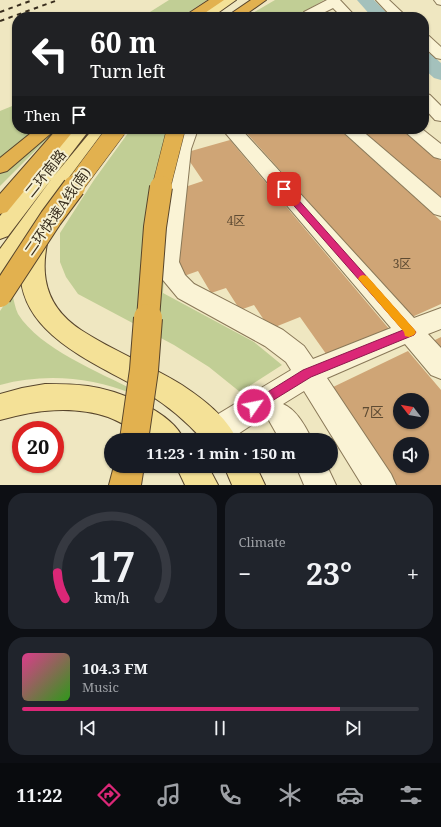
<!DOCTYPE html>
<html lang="en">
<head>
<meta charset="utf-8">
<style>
	:root { --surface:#171b24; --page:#20242c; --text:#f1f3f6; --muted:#9ea1a6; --line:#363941; --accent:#db2777 }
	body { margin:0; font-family:"Noto Serif","Noto Sans SC",serif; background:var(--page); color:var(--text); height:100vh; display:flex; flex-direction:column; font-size:15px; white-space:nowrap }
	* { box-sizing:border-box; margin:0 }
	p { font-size:13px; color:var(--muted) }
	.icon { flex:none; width:22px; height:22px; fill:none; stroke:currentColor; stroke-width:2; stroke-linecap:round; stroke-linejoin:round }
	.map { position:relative; height:485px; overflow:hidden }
	.sheet { display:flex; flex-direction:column; gap:8px; padding:8px; background:#0d0f14; flex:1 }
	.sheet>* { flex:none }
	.hud { position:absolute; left:12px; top:12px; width:417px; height:122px; border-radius:16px; box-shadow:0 1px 3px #0004; background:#202124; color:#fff; overflow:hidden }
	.needle { width:26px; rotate:301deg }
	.buttons { position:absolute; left:393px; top:393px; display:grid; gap:8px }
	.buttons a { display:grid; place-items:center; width:36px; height:36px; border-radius:50%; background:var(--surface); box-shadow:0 1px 3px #0004; font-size:20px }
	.speed { position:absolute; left:12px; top:421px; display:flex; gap:8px; font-size:20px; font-weight:700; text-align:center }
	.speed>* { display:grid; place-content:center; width:52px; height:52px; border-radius:50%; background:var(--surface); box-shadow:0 1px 3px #0004; line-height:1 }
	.speed .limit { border:6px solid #d22; background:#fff; color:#111 }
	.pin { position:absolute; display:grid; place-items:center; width:34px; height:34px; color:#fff; margin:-17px; border-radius:8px; box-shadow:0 2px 6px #0006 }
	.me { position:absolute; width:44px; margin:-22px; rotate:57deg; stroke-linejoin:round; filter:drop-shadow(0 0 3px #0008) }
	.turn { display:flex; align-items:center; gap:14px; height:84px; padding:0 12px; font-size:18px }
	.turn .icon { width:52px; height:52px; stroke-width:2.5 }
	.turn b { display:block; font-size:28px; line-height:34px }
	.then { display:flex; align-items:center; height:38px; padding:0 12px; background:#0003; gap:8px; font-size:15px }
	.big { font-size:30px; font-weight:700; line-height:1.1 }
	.sheet .tile { flex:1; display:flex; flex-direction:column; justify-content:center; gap:6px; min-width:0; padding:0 14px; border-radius:16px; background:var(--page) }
	.sheet .dial { align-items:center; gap:0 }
	.dial svg { height:104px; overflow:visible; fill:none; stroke:var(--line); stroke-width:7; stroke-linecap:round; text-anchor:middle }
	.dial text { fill:var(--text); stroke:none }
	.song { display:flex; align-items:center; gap:12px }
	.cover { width:48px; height:48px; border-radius:6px; background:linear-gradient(135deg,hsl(330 70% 55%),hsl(110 70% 35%)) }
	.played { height:4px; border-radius:2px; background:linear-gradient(90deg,var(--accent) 80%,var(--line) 80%) }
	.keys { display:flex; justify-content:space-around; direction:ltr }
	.heat { display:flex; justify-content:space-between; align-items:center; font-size:22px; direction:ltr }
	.sheet .tiles { flex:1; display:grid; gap:8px; grid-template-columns:1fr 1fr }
	.tile:last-child { grid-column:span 2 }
	.trip { position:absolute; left:104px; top:433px; width:234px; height:40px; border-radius:20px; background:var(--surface); box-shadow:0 1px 3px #0004; font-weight:700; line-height:40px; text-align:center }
	.tabs { display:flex; height:64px; justify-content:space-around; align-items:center; background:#090b0e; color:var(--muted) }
	.tabs .icon { width:28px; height:28px }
	.tabs .active { color:var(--accent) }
	.tabs b { font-size:18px; color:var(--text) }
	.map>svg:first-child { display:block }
	.green { fill:#c1ce95 }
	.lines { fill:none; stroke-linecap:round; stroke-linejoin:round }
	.river { fill:#a4c1bc; fill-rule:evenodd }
	.building { fill:#cfa576; fill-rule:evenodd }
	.minor-casing { stroke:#897858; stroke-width:2 }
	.major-casing { stroke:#57452c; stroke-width:2 }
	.highway-casing { stroke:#57452c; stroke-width:2 }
	.minor { fill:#faf3d5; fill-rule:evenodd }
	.major { fill:#f4e197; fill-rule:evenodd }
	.highway { fill:#e2b14f; fill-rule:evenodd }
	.rail { stroke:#382d1d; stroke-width:2; stroke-dasharray:4.5 4.5; stroke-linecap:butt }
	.highway-bridge-far2-casing { stroke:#57452c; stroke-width:19; stroke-linecap:butt }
	.highway-bridge-far1-casing { stroke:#57452c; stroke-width:24; stroke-linecap:butt }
	.highway-bridge-casing { stroke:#57452c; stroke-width:30; stroke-linecap:butt }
	.highway-bridge-far2 { stroke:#e2b14f; stroke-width:18 }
	.highway-bridge-far1 { stroke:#e2b14f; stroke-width:22 }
	.highway-bridge { stroke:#e2b14f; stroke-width:28 }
	.route { fill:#db2777; stroke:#8e194d }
	.slow { fill:#f59e0b }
	.labels { text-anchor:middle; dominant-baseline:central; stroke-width:4; stroke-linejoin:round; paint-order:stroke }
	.number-label { font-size:12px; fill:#5e4b33 }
	.street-label { font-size:14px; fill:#382d1d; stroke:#f6f0d1 }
	.near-number-label { font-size:14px; fill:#5e4b33 }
</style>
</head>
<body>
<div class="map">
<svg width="441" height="485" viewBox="0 0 441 485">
	<rect width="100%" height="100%" fill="#efe7c1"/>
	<!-- green -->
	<g class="green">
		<path d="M169 0H207L181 17H142Z"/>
		<path d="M275 0H324L300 14 299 17H246Z"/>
		<path d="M17 104V129H57L0 186V111Z"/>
		<path d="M131 129H183L167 211 163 293 254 342 282 365 240 392 209 367 174 345 78 294 66 277 60 262V233L94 180Z"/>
		<path d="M12 293C14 300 15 308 18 314 40 349 99 372 136 391L133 394C90 377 45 373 0 385V311Z"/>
	</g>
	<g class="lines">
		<!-- river -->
		<g class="river">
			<path d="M357 0H374L391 17H372Z"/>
			<path d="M424 52 431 54 441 63V80L434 78 424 69Z"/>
		</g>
	</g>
	<!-- building -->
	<g class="building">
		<path d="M243 129H339L441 221V304L412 317Z"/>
		<path d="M359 129H402L441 161V200Z"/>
		<path d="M230 140 390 330 329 358 300 317 270 329 254 305 240 310 226 288 211 293 198 271 184 276 170 250 179 189 203 181 184 153Z"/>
		<path d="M441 337V354L431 342Z"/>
		<path d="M408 351 441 390V485H397L331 388ZM400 400H422V422H400ZM400 444H422V466H400Z"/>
	</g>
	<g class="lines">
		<!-- minor casing -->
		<g class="minor-casing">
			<g id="minor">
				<path d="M327 0H340L356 17H342L333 8 315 17H301L304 12Z"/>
				<path d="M376 0H389L407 17H392Z"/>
				<path d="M434 0H441V5L437 4Z"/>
				<path d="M424 35 429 36 441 47V59L436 58 424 47Z"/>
				<path d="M424 93 430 95 441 106V121L435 120 424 108Z"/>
				<path d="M180 129H198L191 149 179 262 185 275 194 284 283 330 304 346 313 359 391 328 222 129H241L414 318 441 308V329L428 334 441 348V379L431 375 405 344 327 378 391 474 396 485H362L304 391 283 404C297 410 306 427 312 440H280L267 417 268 414 229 440H204L200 432 205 422 291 370 286 362 265 346 178 298 163 280 157 262 173 149Z"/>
				<path d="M340 129H360L441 198V216L434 214Z"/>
				<path d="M402 129H422L441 144V159L434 157Z"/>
				<path d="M296 466H327L336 485H304Z"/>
			</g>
		</g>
		<!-- major casing -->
		<g class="major-casing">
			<g id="major">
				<path d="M221 0H236L212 17H196Z"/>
				<path d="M72 129H90L54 176 93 129H111C98 148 82 165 69 185 62 194 58 207 54 218 39 262 38 302 81 330 113 351 150 365 182 385 203 399 227 417 237 440H203C186 421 168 406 147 393 94 361 4 331 23 250L8 272 0 275V249L53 177 8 236 0 239V216Z"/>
				<path d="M45 384C59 384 73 384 88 386 118 390 172 411 184 440 174 440 156 443 147 440 145 439 142 436 140 434 130 428 119 421 108 417 72 405 36 410 0 420V394L22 388Z"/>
				<path d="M176 466H208L218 485H185Z"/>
				<path d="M224 466H256L265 485H232Z"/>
			</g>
		</g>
		<!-- highway casing -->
		<g class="highway-casing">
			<g id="highway">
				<path d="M209 0H224L199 17H183Z"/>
				<path d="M251 0H266L242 17H226Z"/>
				<path d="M36 129H56L7 171 0 173V158Z"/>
				<path d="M57 129H75L7 212 0 214V194Z"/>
				<path d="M114 466H144L141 485H109Z"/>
			</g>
		</g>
		<!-- minor -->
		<use href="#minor" class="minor"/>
		<!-- major -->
		<use href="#major" class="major"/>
		<!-- highway -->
		<use href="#highway" class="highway"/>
		<!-- rail -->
		<g class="rail">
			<path d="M0 12 33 0"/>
			<path d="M0 21 58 0"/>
		</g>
		<!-- highway-bridge-far2 casing -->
		<g class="highway-bridge-far2-casing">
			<g id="highway-bridge-far2">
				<path d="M73 188 117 129"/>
				<path d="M161 188 176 129"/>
			</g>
		</g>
		<!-- highway-bridge-far1 casing -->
		<g class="highway-bridge-far1-casing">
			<g id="highway-bridge-far1">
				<path d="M0 296 51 218 74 187"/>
				<path d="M148 319 155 227 161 187"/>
			</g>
		</g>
		<!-- highway-bridge casing -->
		<g class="highway-bridge-casing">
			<path id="highway-bridge" d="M134 440 144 370 148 318"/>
		</g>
		<!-- highway-bridge-far2 -->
		<use href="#highway-bridge-far2" class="highway-bridge-far2"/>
		<!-- highway-bridge-far1 -->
		<use href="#highway-bridge-far1" class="highway-bridge-far1"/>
		<!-- highway-bridge -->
		<use href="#highway-bridge" class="highway-bridge"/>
	</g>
	<!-- route -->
	<path class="route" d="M284 186 287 187 416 332 414 335 311 377 254 412 250 410 248 406 250 403 303 370 403 330 281 191 279 189Z"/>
	<!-- slow -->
	<path class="slow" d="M363 275 367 276 414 329 416 332 414 335 409 337 405 336 404 332 360 281 358 279 360 276Z"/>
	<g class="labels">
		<!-- number labels -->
		<g class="number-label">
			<text x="236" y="220">4区</text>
			<text x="402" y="263">3区</text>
		</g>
		<!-- street labels -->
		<g class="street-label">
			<text transform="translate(45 173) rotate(-51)">二环南路</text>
			<text transform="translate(57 211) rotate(-55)">二环快速A线(南)</text>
		</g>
		<!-- near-number labels -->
		<g class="near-number-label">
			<text x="373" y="411">7区</text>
		</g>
	</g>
</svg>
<div class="buttons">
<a><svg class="needle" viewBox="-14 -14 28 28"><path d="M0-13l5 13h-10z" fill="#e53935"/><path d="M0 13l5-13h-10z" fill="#9ea1a6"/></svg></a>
<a><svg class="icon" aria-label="sound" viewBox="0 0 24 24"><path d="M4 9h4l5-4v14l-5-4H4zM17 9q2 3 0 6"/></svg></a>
</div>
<div class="speed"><div class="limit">20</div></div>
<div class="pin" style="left:284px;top:189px;background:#d93025"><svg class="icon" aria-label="arrive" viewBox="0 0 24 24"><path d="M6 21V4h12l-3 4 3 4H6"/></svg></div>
<svg class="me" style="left:254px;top:406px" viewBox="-20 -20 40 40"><circle r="17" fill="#db2777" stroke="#fff" stroke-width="3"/><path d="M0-11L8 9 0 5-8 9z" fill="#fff"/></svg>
<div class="trip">11:23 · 1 min · 150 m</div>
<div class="hud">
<div class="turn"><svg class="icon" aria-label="left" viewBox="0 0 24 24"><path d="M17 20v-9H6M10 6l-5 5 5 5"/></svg><div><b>60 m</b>Turn left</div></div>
<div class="then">Then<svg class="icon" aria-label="arrive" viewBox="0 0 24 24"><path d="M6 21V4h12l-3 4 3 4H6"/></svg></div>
</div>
</div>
<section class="sheet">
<div class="tiles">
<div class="tile dial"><svg viewBox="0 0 100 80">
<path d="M14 69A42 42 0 1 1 86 69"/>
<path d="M14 69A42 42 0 0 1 8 49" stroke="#db2777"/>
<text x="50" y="56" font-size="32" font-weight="700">17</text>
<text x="50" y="72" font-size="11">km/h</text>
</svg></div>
<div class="tile"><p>Climate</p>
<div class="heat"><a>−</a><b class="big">23°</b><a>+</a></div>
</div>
<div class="tile">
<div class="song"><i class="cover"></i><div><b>104.3 FM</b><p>Music</p></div></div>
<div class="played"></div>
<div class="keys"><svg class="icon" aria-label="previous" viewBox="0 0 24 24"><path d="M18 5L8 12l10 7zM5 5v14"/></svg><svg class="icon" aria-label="pause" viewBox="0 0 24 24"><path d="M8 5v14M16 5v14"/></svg><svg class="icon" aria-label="next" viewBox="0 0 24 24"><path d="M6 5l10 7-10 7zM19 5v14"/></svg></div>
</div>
</div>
</section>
<nav class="tabs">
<b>11:22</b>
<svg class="icon active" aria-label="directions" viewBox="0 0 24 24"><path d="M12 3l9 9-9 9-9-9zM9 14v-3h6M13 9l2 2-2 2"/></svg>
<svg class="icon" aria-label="music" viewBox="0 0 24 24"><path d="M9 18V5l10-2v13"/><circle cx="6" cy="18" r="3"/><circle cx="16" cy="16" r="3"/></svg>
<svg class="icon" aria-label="phone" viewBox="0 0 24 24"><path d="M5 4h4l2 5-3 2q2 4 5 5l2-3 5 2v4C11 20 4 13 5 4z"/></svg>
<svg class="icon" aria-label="climate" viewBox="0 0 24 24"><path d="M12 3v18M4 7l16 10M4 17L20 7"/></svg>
<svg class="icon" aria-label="car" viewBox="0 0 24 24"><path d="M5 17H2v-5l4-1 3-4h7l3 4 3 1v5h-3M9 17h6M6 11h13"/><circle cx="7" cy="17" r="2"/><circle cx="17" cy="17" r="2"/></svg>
<svg class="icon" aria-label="filters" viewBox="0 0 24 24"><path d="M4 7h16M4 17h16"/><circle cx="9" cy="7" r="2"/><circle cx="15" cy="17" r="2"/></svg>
</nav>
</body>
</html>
